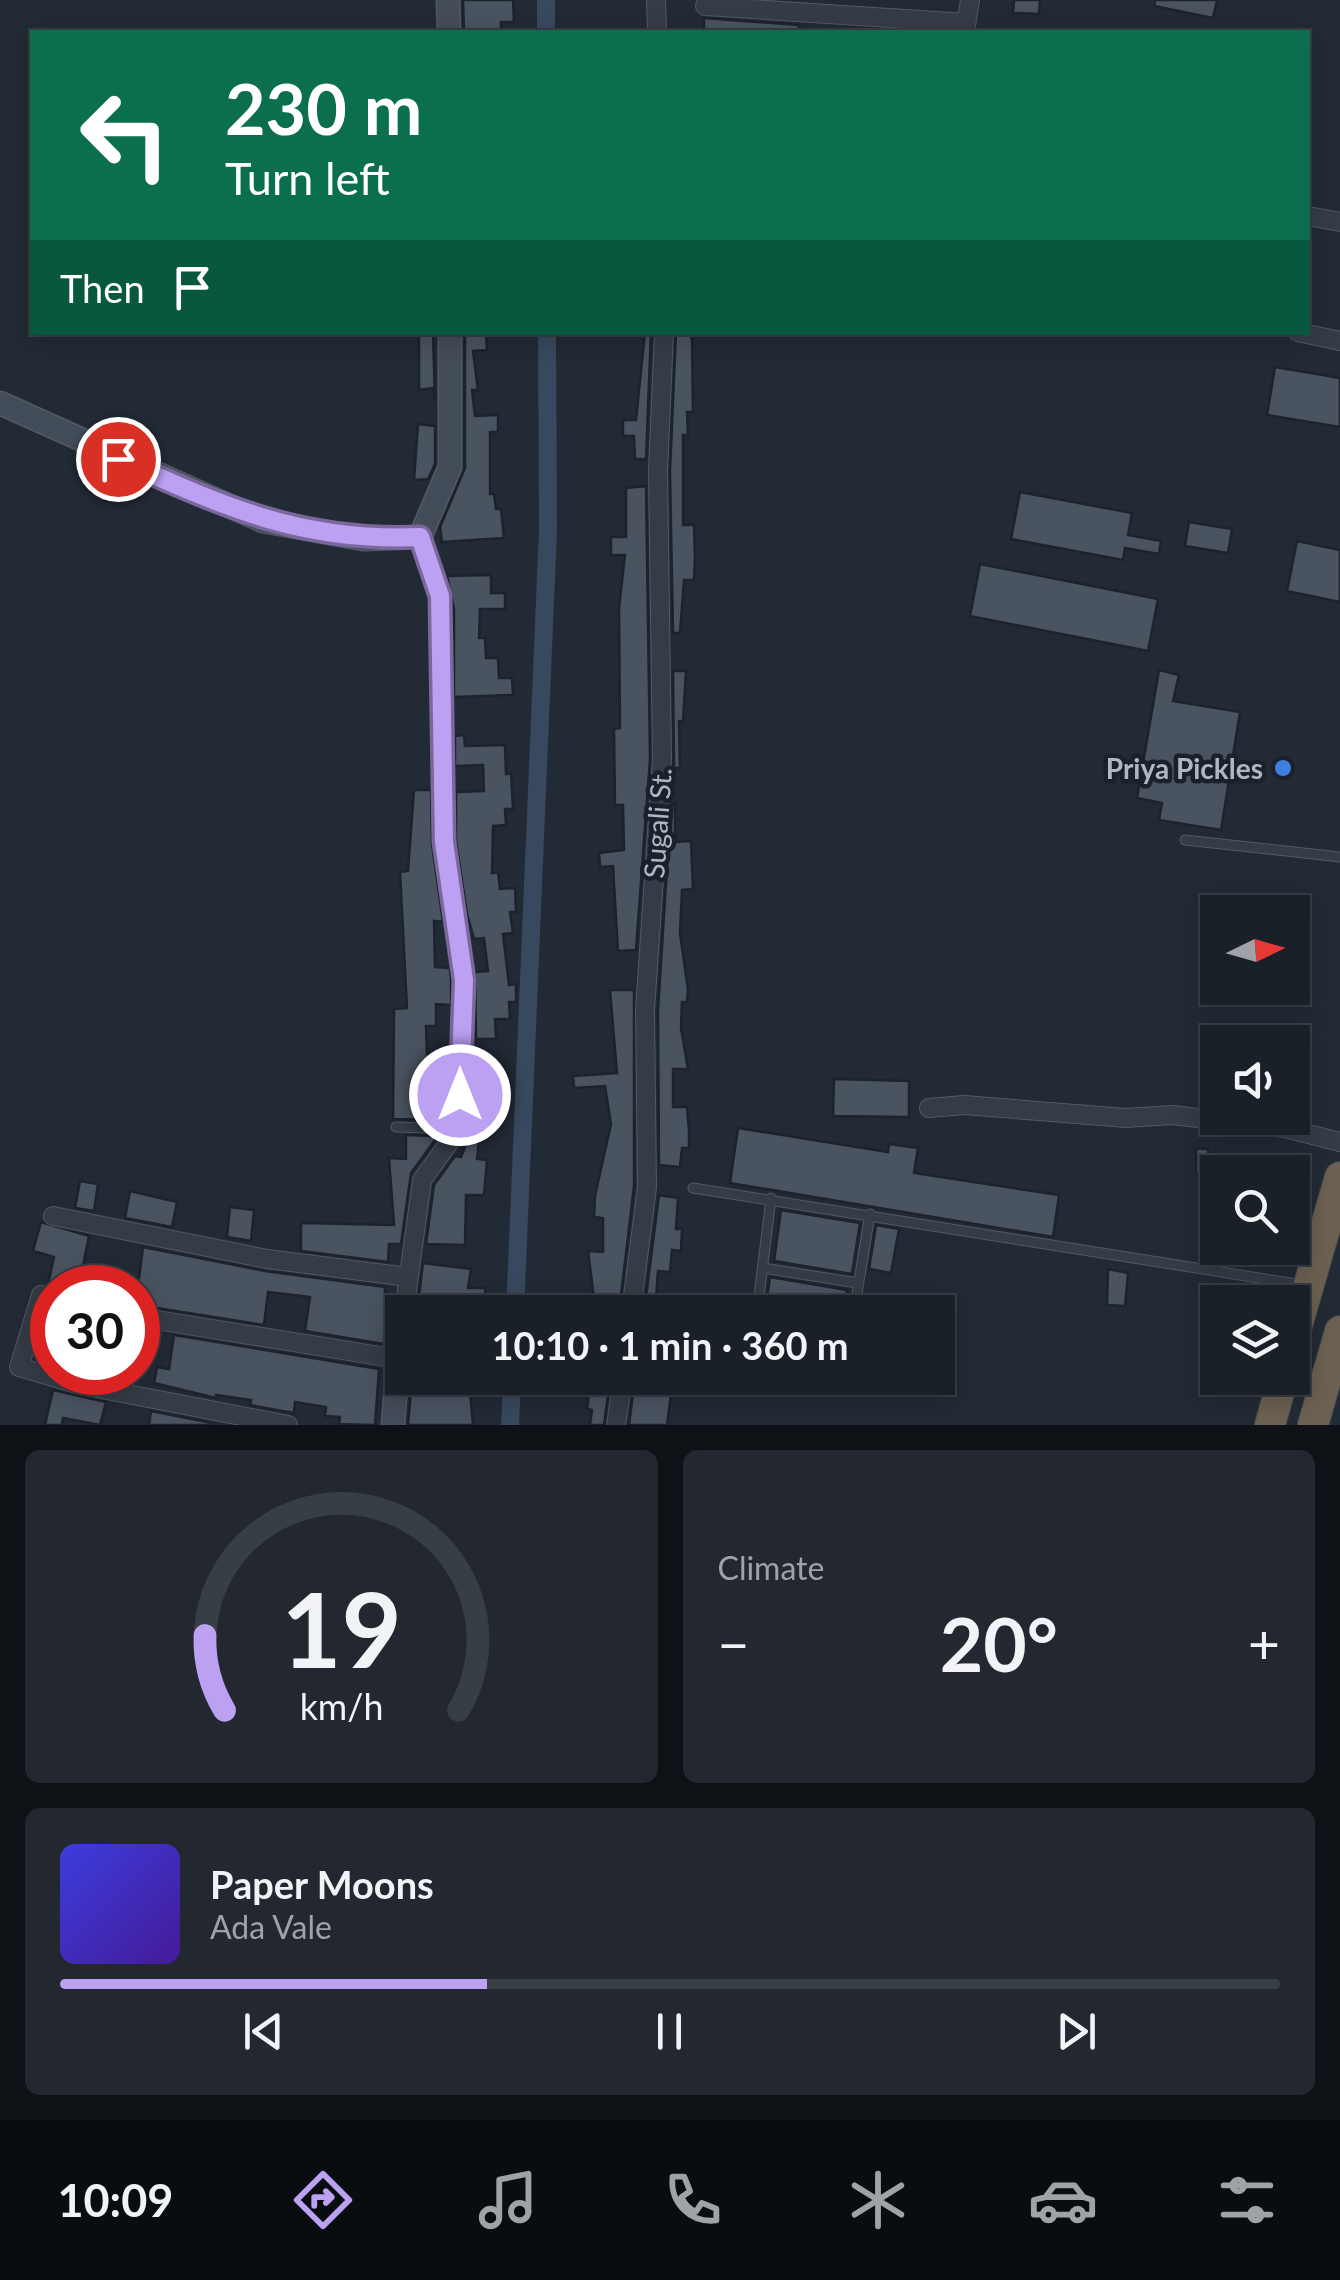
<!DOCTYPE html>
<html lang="en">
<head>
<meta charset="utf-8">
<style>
	:root { --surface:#1a2028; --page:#232830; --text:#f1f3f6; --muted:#9fa3a8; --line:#383e45; --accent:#bca0f2 }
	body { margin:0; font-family:Lato,sans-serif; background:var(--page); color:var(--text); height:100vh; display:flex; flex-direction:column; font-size:38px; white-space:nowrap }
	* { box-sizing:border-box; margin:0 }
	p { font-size:32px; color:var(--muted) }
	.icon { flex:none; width:55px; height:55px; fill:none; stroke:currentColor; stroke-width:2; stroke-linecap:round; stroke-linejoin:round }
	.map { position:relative; height:1425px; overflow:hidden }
	.details { display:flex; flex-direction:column; gap:25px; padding:25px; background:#0e1216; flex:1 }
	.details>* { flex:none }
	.hud { position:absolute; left:30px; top:30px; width:1280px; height:305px; border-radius:0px; box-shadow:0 5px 25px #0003,0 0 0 2px var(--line); background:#0b6e4f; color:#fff; overflow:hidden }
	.needle { width:65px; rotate:85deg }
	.controls { position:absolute; left:1200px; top:895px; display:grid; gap:20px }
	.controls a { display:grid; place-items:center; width:110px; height:110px; border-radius:0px; background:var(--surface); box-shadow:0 5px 25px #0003,0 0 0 2px var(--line); font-size:50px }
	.speed { position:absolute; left:30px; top:1265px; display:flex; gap:20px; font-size:50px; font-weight:700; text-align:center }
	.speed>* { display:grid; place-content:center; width:130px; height:130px; border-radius:50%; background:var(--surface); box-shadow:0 5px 25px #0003,0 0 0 2px var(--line); line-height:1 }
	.speed .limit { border:15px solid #d22; background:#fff; color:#111 }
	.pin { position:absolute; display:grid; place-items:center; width:85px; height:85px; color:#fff; margin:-42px; border:5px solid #fff; border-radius:50%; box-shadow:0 2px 10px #0007 }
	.me { position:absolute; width:110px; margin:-55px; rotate:0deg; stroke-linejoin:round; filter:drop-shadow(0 0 8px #0008) }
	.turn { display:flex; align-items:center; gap:35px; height:210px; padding:0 30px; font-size:45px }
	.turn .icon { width:130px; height:130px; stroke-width:2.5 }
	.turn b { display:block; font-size:70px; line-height:85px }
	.then { display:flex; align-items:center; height:95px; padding:0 30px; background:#0003; gap:20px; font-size:38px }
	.big { font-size:75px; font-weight:700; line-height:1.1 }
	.details .tile { flex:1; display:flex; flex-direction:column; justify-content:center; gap:15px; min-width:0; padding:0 35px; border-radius:15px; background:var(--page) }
	.details .dial { align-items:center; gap:0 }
	.dial svg { height:260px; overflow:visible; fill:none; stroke:var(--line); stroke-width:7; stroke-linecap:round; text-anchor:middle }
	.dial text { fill:var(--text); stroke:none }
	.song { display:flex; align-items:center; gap:30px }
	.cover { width:120px; height:120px; border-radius:15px; background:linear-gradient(135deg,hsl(240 70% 55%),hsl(260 70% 35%)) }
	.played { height:10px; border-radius:5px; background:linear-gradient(90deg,var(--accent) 35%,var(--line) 35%) }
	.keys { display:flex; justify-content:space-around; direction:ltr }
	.heat { display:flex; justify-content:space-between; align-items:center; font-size:55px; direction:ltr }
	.details .tiles { flex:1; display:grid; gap:25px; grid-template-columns:1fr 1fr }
	.tile:last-child { grid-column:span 2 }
	.trip { position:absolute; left:385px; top:1295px; width:570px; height:100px; border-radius:0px; background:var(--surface); box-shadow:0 5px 25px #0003,0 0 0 2px var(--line); font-weight:700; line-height:100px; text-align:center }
	.tab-bar { display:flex; height:160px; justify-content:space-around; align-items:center; background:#0a0d10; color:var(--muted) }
	.tab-bar .icon { width:70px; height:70px }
	.tab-bar .on { color:var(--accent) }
	.tab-bar b { font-size:45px; color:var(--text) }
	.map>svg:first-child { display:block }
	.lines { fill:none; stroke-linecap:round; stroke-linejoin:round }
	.canal { stroke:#38485e; stroke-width:18 }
	.building { fill:#4a5461; stroke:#1c232d; stroke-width:2.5 }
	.lane-casing { stroke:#525a64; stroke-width:11 }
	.street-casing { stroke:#525a64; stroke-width:20 }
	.secondary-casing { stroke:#525a64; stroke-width:25 }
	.highway-casing { stroke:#3f4751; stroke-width:32 }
	.lane { stroke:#353c46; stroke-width:9 }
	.street { stroke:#353c46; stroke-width:18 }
	.secondary { stroke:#434c59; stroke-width:22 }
	.highway { stroke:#6c6152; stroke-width:30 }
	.route-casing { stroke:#7a689d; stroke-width:25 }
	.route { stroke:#bca0f2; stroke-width:18 }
	.shop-dot { fill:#3f7fe0; stroke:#1a212b; stroke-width:4 }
	.labels { text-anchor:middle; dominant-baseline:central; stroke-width:9; stroke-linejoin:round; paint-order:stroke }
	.poi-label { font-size:28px; font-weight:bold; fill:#afb7c3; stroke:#1a212b; text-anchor:end }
	.street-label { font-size:28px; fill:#afb7c3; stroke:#1a212b }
</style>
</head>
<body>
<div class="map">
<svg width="1340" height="1425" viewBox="0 0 1340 1425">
	<rect width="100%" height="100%" fill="#222a35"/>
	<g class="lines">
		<!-- canal -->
		<g class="canal">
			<path d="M546 0V32"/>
			<path d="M515 1312 548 530 547 332"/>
			<path d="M510 1425 512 1378"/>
		</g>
	</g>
	<!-- building -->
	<g class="building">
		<path d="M463 0H513L514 22H501V32H464Z"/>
		<path d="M1014 0H1040L1039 14 1013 13Z"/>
		<path d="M1155 0H1217L1213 18 1154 6Z"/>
		<path d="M704 18 799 25 798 32H704Z"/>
		<path d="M465 332H486L487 350 473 351 478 390H472L475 416 498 415V432H490V494H494L496 509H501L504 538 442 542 440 527 465 468Z"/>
		<path d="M645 332H651L646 459H635L634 436H623V420H636Z"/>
		<path d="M676 332H689L692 339 693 412H687L688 435H683V525H694L695 558 694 580H684L680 633H673L670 471Z"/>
		<path d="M419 333 433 334 435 401 433 388 419 390Z"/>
		<path d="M1275 367 1340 378V427L1267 415Z"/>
		<path d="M418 424 435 426V464L428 479 414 480Z"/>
		<path d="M646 486 650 759 636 950 618 951 613 866 600 867 599 853 624 850 623 805H615L614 729 620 728 619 608 625 555H611V537H626V488Z"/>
		<path d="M1020 492 1132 513 1128 535 1161 541 1159 554 1125 548 1123 560 1011 539Z"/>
		<path d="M1189 522 1232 529 1228 553 1185 546Z"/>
		<path d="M1297 541 1340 550V602L1287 591Z"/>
		<path d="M980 564 1158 599 1148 651 970 616Z"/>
		<path d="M491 575V593H505V609H480L479 638H485L486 658H498L499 678H512L513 695 454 697V609L447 576Z"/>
		<path d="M1159 670 1179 675 1173 701 1240 712 1221 830 1159 820 1162 803 1137 798Z"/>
		<path d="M673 671H686L683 721H679L680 768H674Z"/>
		<path d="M464 735 465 746 505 745 506 774 511 773 513 809H505L506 825 493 826 492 873 498 872 500 889 515 888 516 912H510L513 933 503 934 509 985 516 984V1002H509L510 1019H495L496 1039H476L475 972 488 971 484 938 474 939 467 914 456 841V792L484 791 483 765 455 766V736Z"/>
		<path d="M414 790H431L432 844 443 922 434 921 435 967 450 968 451 981V1005L436 1004V1026H426L427 1054H447L450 1068V1116L440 1120 393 1119 394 1009 407 1008 400 872 408 871Z"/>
		<path d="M671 805H675V842L691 841 693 889 682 890 680 933 688 990 687 1002H682L681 1028 688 1069H673V1107H687L689 1130V1148H682L680 1167 659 1165 658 1010Z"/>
		<path d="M610 990H634V1186L619 1312H587V1298H594L588 1251 603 1252V1218L594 1217 595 1196 611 1124 605 1086 574 1088 573 1076 617 1073Z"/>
		<path d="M501 1066 505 1113 482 1116 477 1159 487 1160 484 1195H466L465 1245 426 1244 434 1185 455 1156 461 1157 471 1132 475 1067Z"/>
		<path d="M834 1079 909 1081V1117L833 1116Z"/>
		<path d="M738 1128 888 1152 889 1144 918 1148 914 1173 1059 1195 1053 1237 730 1183Z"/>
		<path d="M406 1135 438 1136 411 1173 401 1244H389L388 1262 301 1251V1223L394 1225 389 1158 406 1159Z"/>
		<path d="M1196 1149H1208L1209 1173 1196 1174Z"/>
		<path d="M80 1181 98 1184 94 1211 75 1208Z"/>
		<path d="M130 1191 177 1202 172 1227 125 1218Z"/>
		<path d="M659 1195 678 1198 676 1229H682L681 1251 672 1250 670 1272 658 1271 655 1312H644Z"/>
		<path d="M230 1207 254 1210 251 1241 227 1237Z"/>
		<path d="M781 1210 860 1223 852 1274 774 1261Z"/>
		<path d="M41 1222 89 1236 83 1266 112 1274 139 1278 143 1247 265 1271 385 1287 384 1344 305 1331 310 1297 268 1292 264 1325 138 1305V1288L48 1284 54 1257 33 1251Z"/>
		<path d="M876 1225 899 1229 891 1273 869 1269Z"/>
		<path d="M1231 1248H1279L1276 1263 1231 1254Z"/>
		<path d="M423 1263 471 1269 468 1288H485L486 1312H417Z"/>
		<path d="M1108 1269 1128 1273 1125 1306 1107 1305Z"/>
		<path d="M770 1277 847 1290 844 1312H765Z"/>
		<path d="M49 1310H52V1364L35 1359Z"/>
		<path d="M174 1335 379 1369 375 1425 339 1424 340 1417 325 1416 326 1407 295 1402 294 1413 282 1411 250 1405 251 1400 216 1395V1398L154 1383 157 1367 169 1369Z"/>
		<path d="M412 1378 469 1381 473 1425H408Z"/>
		<path d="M585 1378 610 1380 604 1425H590L592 1410 587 1409 589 1394 584 1393Z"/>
		<path d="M635 1378H653L652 1392 671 1395 667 1425H629Z"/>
		<path d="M53 1390 106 1402 100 1425 63 1418 62 1425H45Z"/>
		<path d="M151 1411 212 1423V1425H149Z"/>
	</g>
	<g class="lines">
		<!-- lane casing -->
		<g class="lane-casing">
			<g id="lane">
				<path d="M1185 840 1340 857"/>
				<path d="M396 1127 457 1129"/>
				<path d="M693 1188 1303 1285"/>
				<path d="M763 1268 858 1283"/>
				<path d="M757 1312 771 1198"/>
				<path d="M854 1312 870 1214"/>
			</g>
		</g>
		<!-- street casing -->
		<g class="street-casing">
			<g id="street">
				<path d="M656 0 657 32"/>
				<path d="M705 6 966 23"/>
				<path d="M965 32 970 0"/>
				<path d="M1308 216 1340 222"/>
				<path d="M1298 332 1340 341"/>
				<path d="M929 1108 964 1105 1126 1118 1172 1115 1285 1128 1340 1142"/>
				<path d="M53 1216 267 1259 408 1277"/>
				<path d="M52 1298 41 1295 19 1367 76 1384 288 1425"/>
				<path d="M404 1312 422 1180 459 1129 462 1118 464 980 444 842 440 595 420 537"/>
				<path d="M631 1312 647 1187 645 1010 662 759 658 471 664 332"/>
				<path d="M138 1317 398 1359 402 1322"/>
				<path d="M616 1425 623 1378"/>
			</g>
		</g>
		<!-- secondary casing -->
		<g class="secondary-casing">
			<g id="secondary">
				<path d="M448 0 449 32"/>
				<path d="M0 403 263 521 363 539 420 537 450 467V332"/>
				<path d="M393 1425 398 1359"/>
			</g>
		</g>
		<!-- highway casing -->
		<g class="highway-casing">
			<g id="highway">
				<path d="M1292 1343 1340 1177"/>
				<path d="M1270 1425 1283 1378"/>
				<path d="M1313 1425 1340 1331"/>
			</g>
		</g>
		<!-- lane -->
		<use href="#lane" class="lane"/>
		<!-- street -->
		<use href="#street" class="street"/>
		<!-- secondary -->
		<use href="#secondary" class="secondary"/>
		<!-- highway -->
		<use href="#highway" class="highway"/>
	</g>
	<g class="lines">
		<!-- route casing -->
		<g class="route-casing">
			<path id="route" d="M118 459C225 507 301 542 420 537L440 596 444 842 464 980 460 1095"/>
		</g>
		<!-- route -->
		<use href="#route" class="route"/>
	</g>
	<!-- markers -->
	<circle class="shop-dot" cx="1283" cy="768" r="10"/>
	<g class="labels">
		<!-- poi labels -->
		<g class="poi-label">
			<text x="1263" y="768">Priya Pickles</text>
		</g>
		<!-- street labels -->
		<g class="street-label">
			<text transform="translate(657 823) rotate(-86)">Sugali St.</text>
		</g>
	</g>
</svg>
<div class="controls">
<a><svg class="needle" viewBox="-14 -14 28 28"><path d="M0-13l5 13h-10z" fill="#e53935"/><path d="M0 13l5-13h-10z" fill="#9fa3a8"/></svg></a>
<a><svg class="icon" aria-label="sound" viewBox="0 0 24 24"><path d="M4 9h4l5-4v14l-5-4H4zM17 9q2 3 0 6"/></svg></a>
<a><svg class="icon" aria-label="search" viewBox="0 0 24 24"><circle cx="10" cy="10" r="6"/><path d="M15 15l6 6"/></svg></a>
<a><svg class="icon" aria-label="layers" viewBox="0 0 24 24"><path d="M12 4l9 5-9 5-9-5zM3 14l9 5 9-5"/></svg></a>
</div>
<div class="speed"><div class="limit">30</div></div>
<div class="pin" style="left:118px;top:459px;background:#d93025"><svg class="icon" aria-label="arrive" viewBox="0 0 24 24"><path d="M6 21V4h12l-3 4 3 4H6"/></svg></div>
<svg class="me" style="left:460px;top:1095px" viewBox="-20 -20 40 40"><circle r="17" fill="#bca0f2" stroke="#fff" stroke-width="3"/><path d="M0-11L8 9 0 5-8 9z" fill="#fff"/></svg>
<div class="trip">10:10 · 1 min · 360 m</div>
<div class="hud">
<div class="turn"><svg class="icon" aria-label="left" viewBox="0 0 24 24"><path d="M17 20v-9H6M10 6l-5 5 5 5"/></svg><div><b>230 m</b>Turn left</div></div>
<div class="then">Then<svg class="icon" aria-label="arrive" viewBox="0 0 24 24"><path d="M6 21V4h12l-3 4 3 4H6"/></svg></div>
</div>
</div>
<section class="details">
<div class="tiles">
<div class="tile dial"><svg viewBox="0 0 100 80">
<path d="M14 69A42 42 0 1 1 86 69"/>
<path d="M14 69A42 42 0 0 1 8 46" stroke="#bca0f2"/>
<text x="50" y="56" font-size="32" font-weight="700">19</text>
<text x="50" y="72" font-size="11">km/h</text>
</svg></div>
<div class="tile"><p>Climate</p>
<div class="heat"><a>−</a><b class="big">20°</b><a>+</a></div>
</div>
<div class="tile">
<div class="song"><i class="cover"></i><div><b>Paper Moons</b><p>Ada Vale</p></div></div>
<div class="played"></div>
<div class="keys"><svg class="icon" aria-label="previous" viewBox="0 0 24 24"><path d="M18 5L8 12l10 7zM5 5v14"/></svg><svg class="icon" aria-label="pause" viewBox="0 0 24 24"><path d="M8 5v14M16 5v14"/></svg><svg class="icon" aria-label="next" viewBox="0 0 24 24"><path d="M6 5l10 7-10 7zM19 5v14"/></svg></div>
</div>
</div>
</section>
<nav class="tab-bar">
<b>10:09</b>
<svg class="icon on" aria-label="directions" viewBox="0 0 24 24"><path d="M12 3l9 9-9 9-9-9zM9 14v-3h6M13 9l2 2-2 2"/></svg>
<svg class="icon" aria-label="music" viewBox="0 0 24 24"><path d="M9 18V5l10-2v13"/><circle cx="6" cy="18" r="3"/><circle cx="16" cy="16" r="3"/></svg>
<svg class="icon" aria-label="phone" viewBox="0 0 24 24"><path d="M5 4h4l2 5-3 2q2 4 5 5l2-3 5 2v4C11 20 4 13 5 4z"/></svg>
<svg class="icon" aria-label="climate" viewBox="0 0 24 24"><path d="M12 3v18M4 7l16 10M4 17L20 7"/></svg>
<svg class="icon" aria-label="car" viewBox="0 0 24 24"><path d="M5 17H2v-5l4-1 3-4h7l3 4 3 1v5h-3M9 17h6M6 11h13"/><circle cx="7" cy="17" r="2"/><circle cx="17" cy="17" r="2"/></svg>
<svg class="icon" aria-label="filters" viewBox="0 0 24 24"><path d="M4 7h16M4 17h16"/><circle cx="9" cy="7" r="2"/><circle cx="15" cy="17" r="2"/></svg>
</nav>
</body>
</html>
